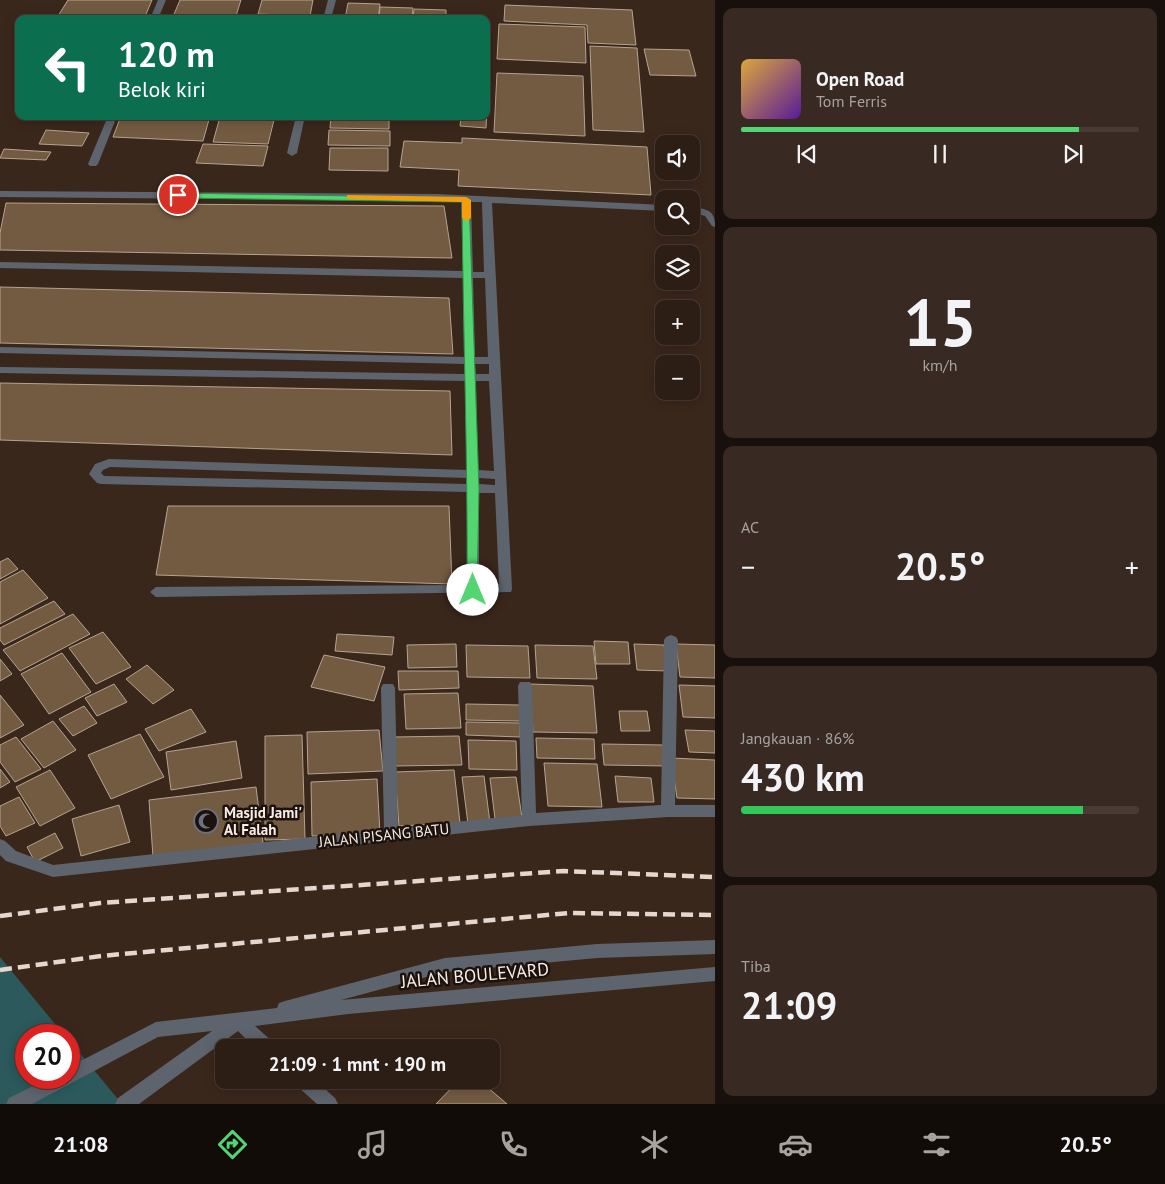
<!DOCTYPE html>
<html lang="id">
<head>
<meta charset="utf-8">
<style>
	:root { --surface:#2c1d15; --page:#382a22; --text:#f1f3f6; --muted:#a6a2a0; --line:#483b34; --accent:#53d672 }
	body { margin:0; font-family:"PT Sans",sans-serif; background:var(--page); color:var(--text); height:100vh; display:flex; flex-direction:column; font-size:19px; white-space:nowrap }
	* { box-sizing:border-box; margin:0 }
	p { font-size:16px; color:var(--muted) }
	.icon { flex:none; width:28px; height:28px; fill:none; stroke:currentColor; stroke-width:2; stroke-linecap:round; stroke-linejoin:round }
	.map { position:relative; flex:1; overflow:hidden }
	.sheet { display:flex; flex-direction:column; gap:8px; padding:8px; background:#18100c; width:450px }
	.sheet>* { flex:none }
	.hud { position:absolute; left:15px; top:15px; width:475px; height:105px; border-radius:10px; box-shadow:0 2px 12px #0003,0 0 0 1px var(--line); background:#0b6e4f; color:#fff; overflow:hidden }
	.fabs { position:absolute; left:655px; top:135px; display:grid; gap:10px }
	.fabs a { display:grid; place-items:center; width:45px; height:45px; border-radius:10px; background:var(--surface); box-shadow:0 2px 12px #0003,0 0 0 1px var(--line); font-size:25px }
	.speed { position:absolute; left:15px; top:1024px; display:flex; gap:10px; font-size:25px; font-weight:700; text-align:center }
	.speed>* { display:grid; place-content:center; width:65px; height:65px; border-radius:50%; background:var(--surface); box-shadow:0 2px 12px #0003,0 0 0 1px var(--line); line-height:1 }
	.speed .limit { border:8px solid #d22; background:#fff; color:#111 }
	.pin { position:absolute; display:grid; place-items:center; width:42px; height:42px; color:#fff; margin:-21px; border:2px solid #fff; border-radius:50%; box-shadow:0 1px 5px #0007 }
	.me { position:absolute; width:55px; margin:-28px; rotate:0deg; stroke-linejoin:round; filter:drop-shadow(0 0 4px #0008) }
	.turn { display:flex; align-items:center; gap:18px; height:105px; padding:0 20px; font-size:22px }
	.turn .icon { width:65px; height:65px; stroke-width:2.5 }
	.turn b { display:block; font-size:35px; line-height:42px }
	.big { font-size:38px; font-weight:600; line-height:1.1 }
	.sheet .card { flex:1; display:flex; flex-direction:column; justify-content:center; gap:8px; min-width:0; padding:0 18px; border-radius:10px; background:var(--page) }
	.sheet .dial { align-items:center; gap:0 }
	.dial b { font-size:65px; line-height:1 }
	.song { display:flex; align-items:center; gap:15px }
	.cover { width:60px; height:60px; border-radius:8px; background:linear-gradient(135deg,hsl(40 70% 55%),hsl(270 70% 35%)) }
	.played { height:5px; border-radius:2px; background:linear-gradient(90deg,var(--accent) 85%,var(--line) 85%) }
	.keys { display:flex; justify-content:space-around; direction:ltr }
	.heat { display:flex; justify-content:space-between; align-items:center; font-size:28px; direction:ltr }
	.charge { height:8px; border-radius:4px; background:linear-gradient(90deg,#34c759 86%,var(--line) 0) }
	.trip { position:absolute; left:215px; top:1039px; width:285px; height:50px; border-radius:10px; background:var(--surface); box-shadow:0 2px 12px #0003,0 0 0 1px var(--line); font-weight:600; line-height:50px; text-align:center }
	.dock { display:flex; height:80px; justify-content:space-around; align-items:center; background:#120c08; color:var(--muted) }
	.dock .icon { width:35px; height:35px }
	.dock .current { color:var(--accent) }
	.dock b { font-size:22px; color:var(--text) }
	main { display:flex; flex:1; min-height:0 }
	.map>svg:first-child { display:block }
	.water { fill:#2b595c }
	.building { fill:#735b41; stroke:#b5a390 }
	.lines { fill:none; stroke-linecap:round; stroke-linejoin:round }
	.minor { fill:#5e646d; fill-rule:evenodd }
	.rail { stroke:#e4d7cf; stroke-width:4.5; stroke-dasharray:12 6; stroke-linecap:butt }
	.route { fill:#53d672; stroke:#368b4a }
	.slow { fill:#f59e0b }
	.labels { text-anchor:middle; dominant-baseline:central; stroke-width:5; stroke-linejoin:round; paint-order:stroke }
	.poi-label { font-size:15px; font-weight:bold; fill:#f8ebe4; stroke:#1b120d; text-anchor:start }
	.street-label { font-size:15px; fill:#f8ebe4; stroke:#1b120d }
	.near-street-label { font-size:18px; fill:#f8ebe4; stroke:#1b120d }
</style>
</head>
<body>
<main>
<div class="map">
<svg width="715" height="1104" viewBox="0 0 715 1104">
	<rect width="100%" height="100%" fill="#3a271c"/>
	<!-- water -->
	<path class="water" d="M0 957 64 1035H26V1078H69V1040L122 1104H0Z"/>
	<!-- building -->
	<g class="building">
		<path d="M68 0H152L144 19 58 16Z"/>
		<path d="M180 0H241L235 19H172Z"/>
		<path d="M262 0H313L310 16 258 14Z"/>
		<path d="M348 3 380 4 378 19H345Z"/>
		<path d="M505 5 632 10 636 45 588 43 587 25 504 21Z"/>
		<path d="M380 7 413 8 412 19H379Z"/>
		<path d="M414 9 446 10V19H413Z"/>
		<path d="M499 24 585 27 586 63 497 59Z"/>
		<path d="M590 46 637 48 644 132 593 130Z"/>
		<path d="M644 49 689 50 696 76 650 75Z"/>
		<path d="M497 73 583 76 585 136 494 132Z"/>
		<path d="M486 92H488L486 128 460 126 461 116H486Z"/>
		<path d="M52 116H99L98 119Z"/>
		<path d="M121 116H210L203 141 113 137Z"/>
		<path d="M331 116H389V129L330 128Z"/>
		<path d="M220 117 274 120 268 144 213 142Z"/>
		<path d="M46 130 89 133 82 146 39 144Z"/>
		<path d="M329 130 390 131V146L328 145Z"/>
		<path d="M462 138 647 147 651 195 458 186 459 170 400 167 404 141 462 143Z"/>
		<path d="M203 144 268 146 263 166 196 163Z"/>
		<path d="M330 148H388V171L329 170Z"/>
		<path d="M4 149 51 152 46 160 0 158Z"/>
		<path d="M6 203 444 206 452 258 0 250V233Z"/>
		<path d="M0 287 449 298 453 354 0 343Z"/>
		<path d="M0 383 450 391 452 455 0 440Z"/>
		<path d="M168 506H449L452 584 156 575Z"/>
		<path d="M8 558 18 569 0 579V562Z"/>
		<path d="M23 570 48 598 0 624V582Z"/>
		<path d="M54 601 65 614 4 645 0 640V628Z"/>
		<path d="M73 614 90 634 20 671 3 650Z"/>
		<path d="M103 632 131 667 96 684 69 648Z"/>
		<path d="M337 634 394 637 392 655 335 651Z"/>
		<path d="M594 641 628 642 630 664H596Z"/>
		<path d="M456 644 457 667 408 668 407 645Z"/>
		<path d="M634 644 664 645 668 671 637 670Z"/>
		<path d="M676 644 715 645V678L680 677Z"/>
		<path d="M466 645 528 646 530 678 467 677Z"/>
		<path d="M535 645 593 646 597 679 537 678Z"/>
		<path d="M62 653 91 692 49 714 21 674Z"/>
		<path d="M324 655 385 667 374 701 311 687Z"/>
		<path d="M0 659 12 674 0 681Z"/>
		<path d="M147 665 174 690 153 704 126 679Z"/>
		<path d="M398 671H458L459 688 399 690Z"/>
		<path d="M114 684 127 702 97 716 85 698Z"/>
		<path d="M530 684 593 686 597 733 533 732Z"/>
		<path d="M679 685 715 686V718L683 717Z"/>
		<path d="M458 693 461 728 406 729 404 694Z"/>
		<path d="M0 695 24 725 0 738Z"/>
		<path d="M466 704 520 705V721L466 720Z"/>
		<path d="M84 706 97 723 73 736 59 719Z"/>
		<path d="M191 709 206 732 159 751 145 729Z"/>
		<path d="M619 711H647L650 731H621Z"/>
		<path d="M53 721 76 750 44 768 21 739Z"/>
		<path d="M466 722 520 723V737L466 735Z"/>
		<path d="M379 730 383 771 308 774 307 732Z"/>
		<path d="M685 730 715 731V753L689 752Z"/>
		<path d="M140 734 164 777 111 799 88 755Z"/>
		<path d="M302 735 305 839 265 840V736Z"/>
		<path d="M459 736 462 765 394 766 393 737Z"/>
		<path d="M16 737 41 769 15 782 0 762V745Z"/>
		<path d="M536 738 594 739 595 759 537 758Z"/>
		<path d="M468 740 516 741 517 770 469 769Z"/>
		<path d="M236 741 242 778 171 790 166 752Z"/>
		<path d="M602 744 665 745 667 766 604 765Z"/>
		<path d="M671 758 715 760V799L677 798Z"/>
		<path d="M544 763 597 764 602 807 548 806Z"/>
		<path d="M0 769 10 782 0 788Z"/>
		<path d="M50 770 75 808 40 826 16 787Z"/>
		<path d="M454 770 460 823 399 826 395 772Z"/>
		<path d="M484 776 490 823 468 824 462 777Z"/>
		<path d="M615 776 651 778 654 802H618Z"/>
		<path d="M516 777 522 818 495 819 490 778Z"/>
		<path d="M377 779 380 834 312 836 311 782Z"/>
		<path d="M256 787 263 843 153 857 149 800Z"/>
		<path d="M19 797 35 823 6 836 0 826V806Z"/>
		<path d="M119 805 130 842 81 856 72 819Z"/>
		<path d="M55 833 63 848 35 862 27 847Z"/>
		<path d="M459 1080H479L507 1104H436Z"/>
	</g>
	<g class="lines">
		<!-- minor -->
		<g class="minor">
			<path d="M158 0H166L158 19H150Z"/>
			<path d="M328 0H336L331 19H323Z"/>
			<path d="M108 116H117L98 164 96 166H90L88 164Z"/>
			<path d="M296 116H305L297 153 292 156 287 153Z"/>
			<path d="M0 191 436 194 664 205V211L492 203 512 589 511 592 156 597 150 592 156 587 467 585V492L101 484 97 483 89 474 95 464 109 459 467 470 465 381 0 373V367L465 374V364L0 353V347L464 357 463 278 0 268V262L463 271 461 201 0 197ZM471 202H482L484 272H473ZM473 278H485L488 357H475ZM475 364H489V374H476ZM476 381H489L494 471 478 470ZM110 467 467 478V484L104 476 101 473 103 470ZM479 478 495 479V485L479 484ZM479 493H495L499 584 479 585Z"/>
			<path d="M691 206C707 210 715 209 715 227L712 226 705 216 691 212Z"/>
			<path d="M671 635 676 637 678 640 675 805H715V817H668L529 826 53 877 6 861 0 855V839L5 841 16 851 53 865 384 829 381 688 383 684H393L395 688 398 828 522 815 518 686 520 682H530L532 686 536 813 661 805 664 640 666 637Z"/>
			<path d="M715 940V954L597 958 445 972 341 1000 715 967V981L348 1014 255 1026 273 1042 275 1048H255L238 1031 139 1104H115L118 1098 212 1031 158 1037 32 1104H6L9 1098 49 1078H69V1067L156 1022 277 1008 279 1003 285 1001 445 958 597 944Z"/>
			<path d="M295 1080H315L335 1098 338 1104H317L297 1086Z"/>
		</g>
		<!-- rail -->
		<g class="rail">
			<path d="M0 916 100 903 563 871 715 877"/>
			<path d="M0 970 101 956 569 913 715 915"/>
		</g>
	</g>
	<!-- route -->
	<path class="route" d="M175 193 469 198 479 489 477 592H469L467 590C468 460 463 331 462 202L178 198 174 195Z"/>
	<!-- slow -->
	<path class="slow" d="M347 195 466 197 471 200V218L467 221 462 218V202L350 199H347Z"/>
	<!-- icons -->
	<defs>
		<g id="mosque-ring" transform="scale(1.25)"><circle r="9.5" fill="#1b120d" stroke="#6b7280" stroke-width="1.5"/><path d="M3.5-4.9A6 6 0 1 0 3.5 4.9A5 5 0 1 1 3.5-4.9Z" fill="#6b7280"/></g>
	</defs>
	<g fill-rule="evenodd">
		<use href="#mosque-ring" x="206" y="821"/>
	</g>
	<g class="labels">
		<!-- poi labels -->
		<g class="poi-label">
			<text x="224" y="812">Masjid Jami'<tspan x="224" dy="17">Al Falah</tspan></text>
		</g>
		<!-- street labels -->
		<g class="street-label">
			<text transform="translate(384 835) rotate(-6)">JALAN PISANG BATU</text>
		</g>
		<!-- near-street labels -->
		<g class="near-street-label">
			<text transform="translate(475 975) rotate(-5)">JALAN BOULEVARD</text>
		</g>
	</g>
</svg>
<div class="fabs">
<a><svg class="icon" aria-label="sound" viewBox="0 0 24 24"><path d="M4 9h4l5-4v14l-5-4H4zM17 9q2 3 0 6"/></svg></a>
<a><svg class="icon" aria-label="search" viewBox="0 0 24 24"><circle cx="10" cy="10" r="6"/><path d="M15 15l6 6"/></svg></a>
<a><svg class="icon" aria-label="layers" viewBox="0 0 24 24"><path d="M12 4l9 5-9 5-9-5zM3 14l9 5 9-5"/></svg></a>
<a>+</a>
<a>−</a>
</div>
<div class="speed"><div class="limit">20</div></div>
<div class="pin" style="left:178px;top:195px;background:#d93025"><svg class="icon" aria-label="arrive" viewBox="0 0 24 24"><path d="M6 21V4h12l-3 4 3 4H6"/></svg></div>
<svg class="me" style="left:473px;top:590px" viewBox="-20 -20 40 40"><circle r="19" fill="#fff"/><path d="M0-13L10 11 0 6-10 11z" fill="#53d672"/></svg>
<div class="trip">21:09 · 1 mnt · 190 m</div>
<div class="hud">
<div class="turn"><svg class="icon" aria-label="left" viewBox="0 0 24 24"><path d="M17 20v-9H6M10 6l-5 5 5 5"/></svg><div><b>120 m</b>Belok kiri</div></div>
</div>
</div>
<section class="sheet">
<div class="card">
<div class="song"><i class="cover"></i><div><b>Open Road</b><p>Tom Ferris</p></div></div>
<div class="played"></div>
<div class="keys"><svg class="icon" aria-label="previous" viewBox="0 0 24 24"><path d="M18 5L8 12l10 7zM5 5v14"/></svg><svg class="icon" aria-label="pause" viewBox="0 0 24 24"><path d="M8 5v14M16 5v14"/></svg><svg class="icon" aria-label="next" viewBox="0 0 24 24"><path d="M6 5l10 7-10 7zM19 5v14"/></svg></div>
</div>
<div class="card dial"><b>15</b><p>km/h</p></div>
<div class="card"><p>AC</p>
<div class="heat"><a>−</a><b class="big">20.5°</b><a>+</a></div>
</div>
<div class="card"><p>Jangkauan · 86%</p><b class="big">430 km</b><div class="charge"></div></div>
<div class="card"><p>Tiba</p><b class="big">21:09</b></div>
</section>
</main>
<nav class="dock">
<b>21:08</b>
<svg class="icon current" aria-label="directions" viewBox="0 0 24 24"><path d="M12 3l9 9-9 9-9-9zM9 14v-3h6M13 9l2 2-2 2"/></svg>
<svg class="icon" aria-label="music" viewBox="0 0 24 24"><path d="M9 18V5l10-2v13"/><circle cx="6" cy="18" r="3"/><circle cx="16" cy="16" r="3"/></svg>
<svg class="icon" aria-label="phone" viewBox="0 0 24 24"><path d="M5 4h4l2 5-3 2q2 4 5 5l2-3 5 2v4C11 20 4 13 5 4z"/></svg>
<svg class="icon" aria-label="climate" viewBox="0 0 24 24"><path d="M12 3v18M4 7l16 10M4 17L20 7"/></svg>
<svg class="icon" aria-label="car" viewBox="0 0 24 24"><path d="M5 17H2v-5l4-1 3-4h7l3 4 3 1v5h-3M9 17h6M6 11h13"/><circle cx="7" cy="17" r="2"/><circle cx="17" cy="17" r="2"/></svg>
<svg class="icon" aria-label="filters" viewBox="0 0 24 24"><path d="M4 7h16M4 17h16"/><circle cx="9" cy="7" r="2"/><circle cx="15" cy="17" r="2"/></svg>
<b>20.5°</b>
</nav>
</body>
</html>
